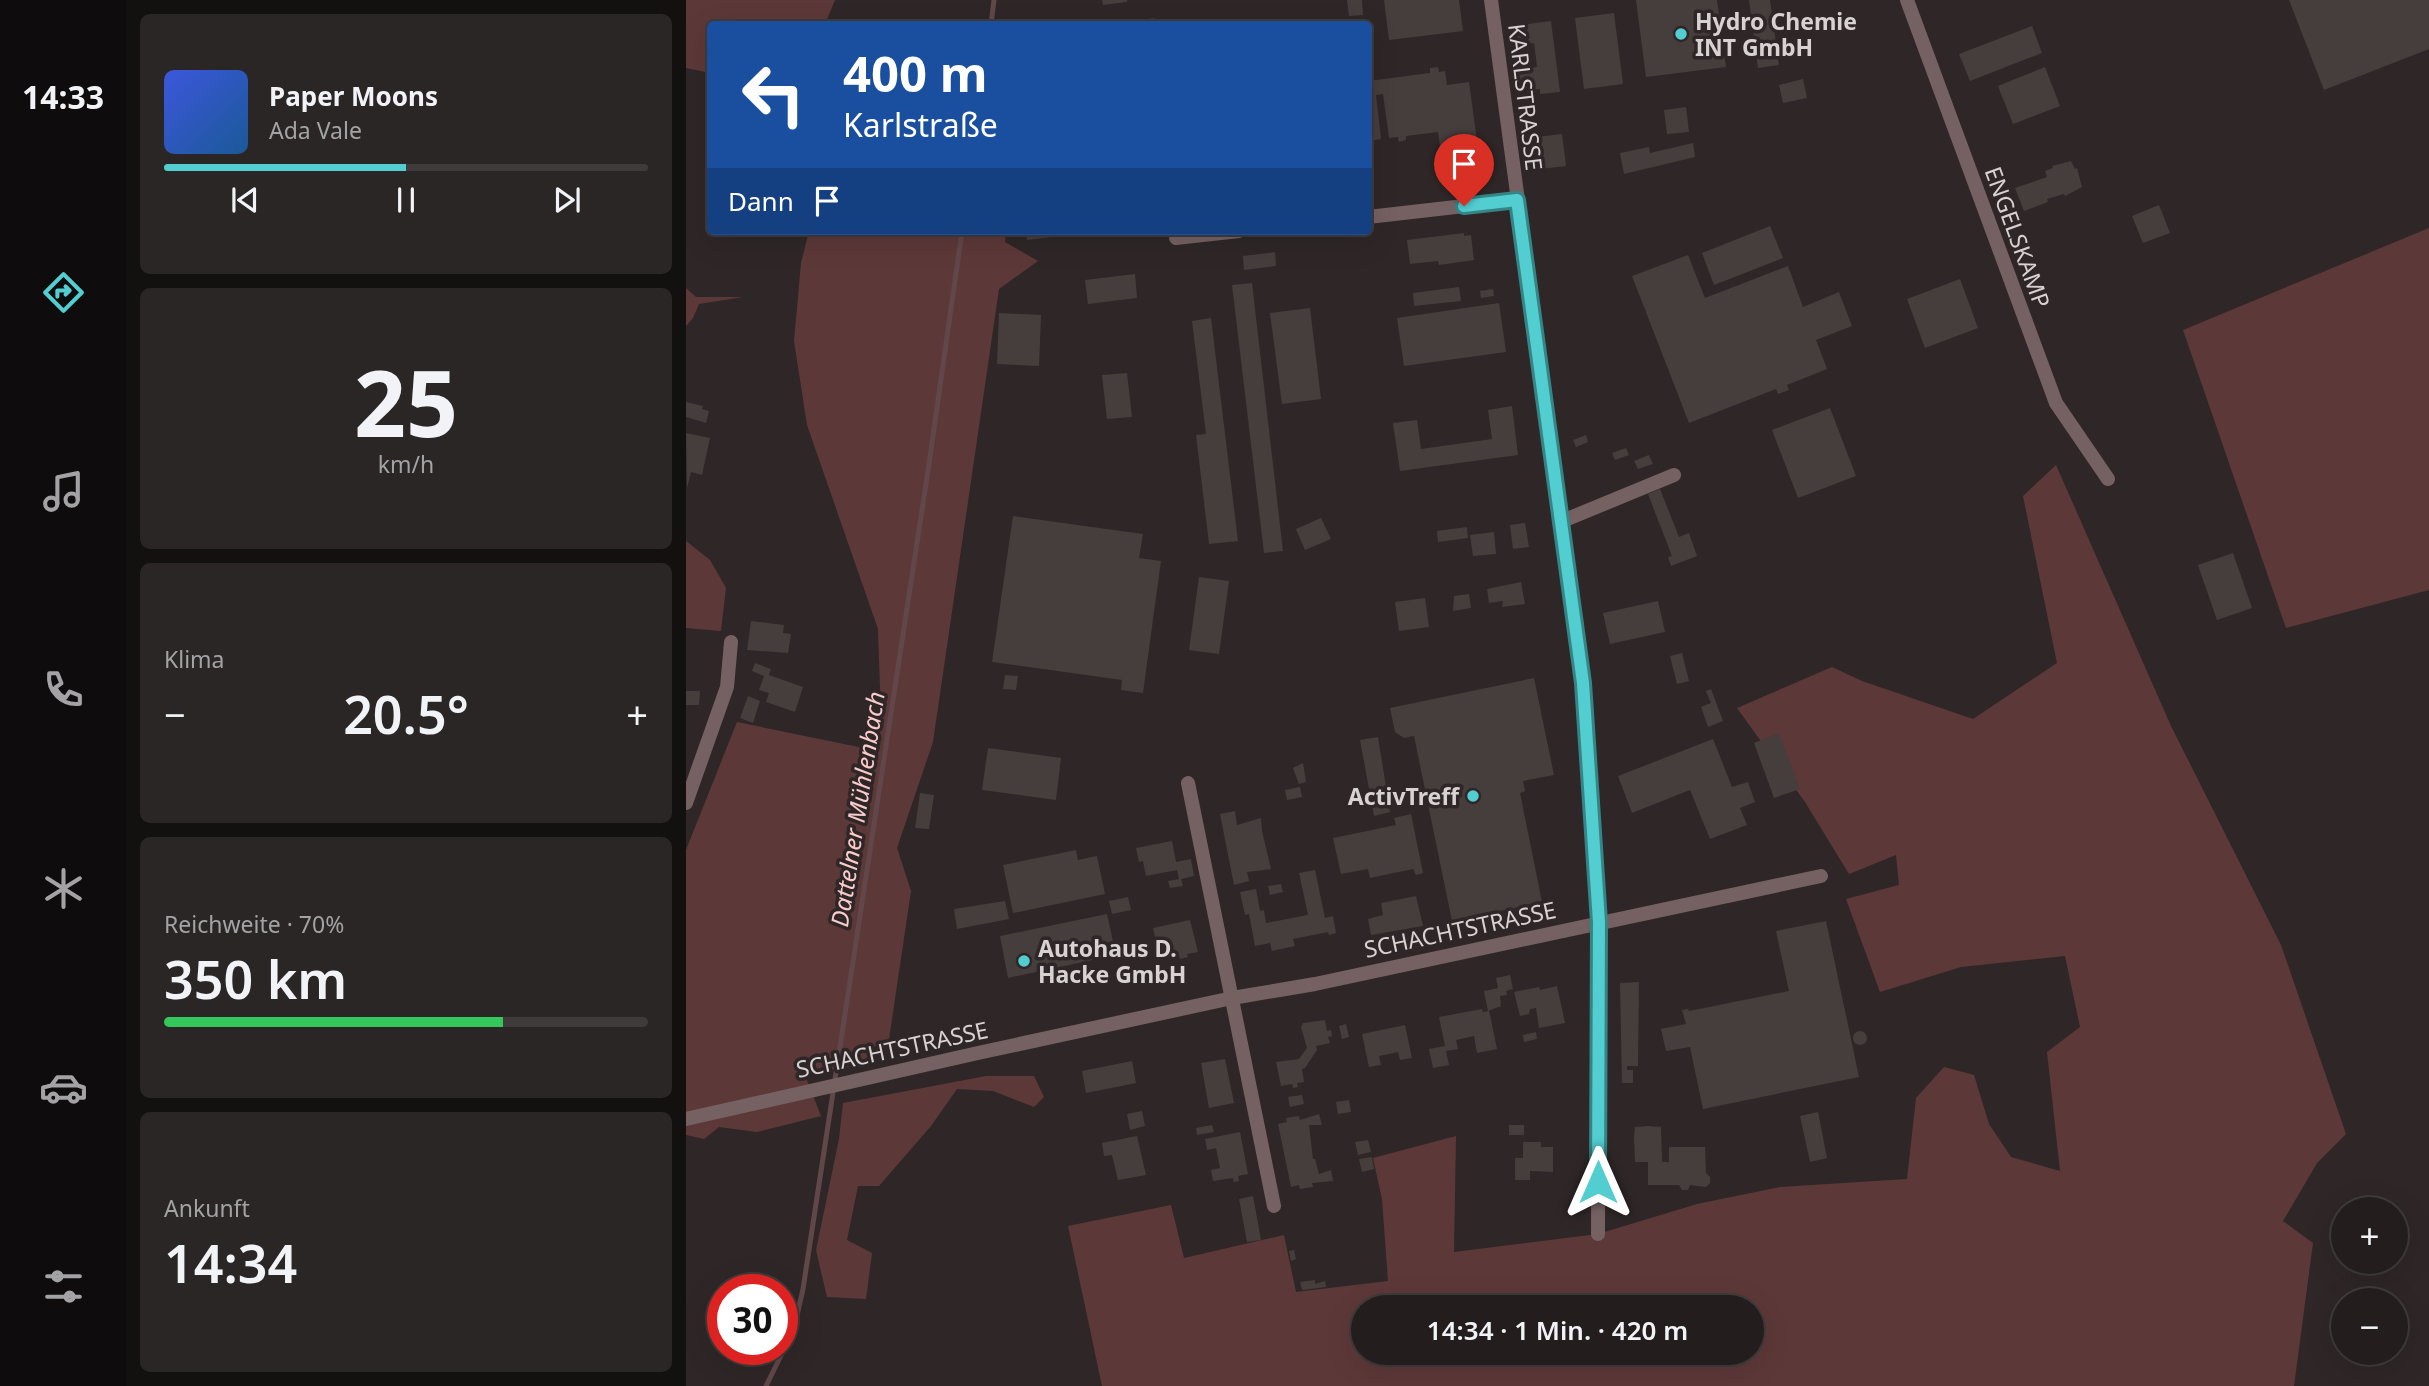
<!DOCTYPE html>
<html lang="de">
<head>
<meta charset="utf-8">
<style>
	:root { --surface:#231d1d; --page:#2b2626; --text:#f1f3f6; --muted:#a3a2a4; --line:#403b3b; --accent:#52cdd0 }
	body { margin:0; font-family:"Noto Sans",sans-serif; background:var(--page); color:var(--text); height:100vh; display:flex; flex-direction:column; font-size:26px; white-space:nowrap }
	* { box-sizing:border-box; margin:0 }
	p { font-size:23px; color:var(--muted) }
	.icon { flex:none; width:38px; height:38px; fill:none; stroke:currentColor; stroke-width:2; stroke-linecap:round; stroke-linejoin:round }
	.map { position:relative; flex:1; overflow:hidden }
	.details { display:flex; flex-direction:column; gap:14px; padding:14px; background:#131010; width:560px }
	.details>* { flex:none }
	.guide { position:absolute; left:21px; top:21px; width:665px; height:214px; border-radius:7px; box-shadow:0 7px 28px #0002,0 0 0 2px var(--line); background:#1a4fa0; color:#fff; overflow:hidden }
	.buttons { position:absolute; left:1645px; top:1197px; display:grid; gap:14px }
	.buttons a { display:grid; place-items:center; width:77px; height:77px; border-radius:50%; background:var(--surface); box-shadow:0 7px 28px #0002,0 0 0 2px var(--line); font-size:35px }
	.speed { position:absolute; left:21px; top:1274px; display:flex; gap:14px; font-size:35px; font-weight:700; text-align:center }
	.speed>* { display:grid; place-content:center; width:91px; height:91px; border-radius:50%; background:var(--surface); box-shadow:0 7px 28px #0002,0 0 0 2px var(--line); line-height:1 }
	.speed .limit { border:10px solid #d22; background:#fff; color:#111 }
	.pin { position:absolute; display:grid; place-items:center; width:60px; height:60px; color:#fff; margin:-72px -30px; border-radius:50% 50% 50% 0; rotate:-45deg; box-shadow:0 0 7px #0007 }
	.pin .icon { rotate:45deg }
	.me { position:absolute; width:77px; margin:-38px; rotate:0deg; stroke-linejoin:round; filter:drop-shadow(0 0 5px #0008) }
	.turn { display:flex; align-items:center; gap:24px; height:147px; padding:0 21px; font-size:32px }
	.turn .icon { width:91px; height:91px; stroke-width:2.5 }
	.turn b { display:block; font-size:49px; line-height:60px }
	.then { display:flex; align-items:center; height:66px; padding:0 21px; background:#0003; gap:14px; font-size:26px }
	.big { font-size:52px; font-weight:600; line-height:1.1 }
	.details .card { flex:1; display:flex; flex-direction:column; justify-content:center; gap:10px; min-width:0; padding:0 24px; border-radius:10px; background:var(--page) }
	.details .dial { align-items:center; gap:0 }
	.dial b { font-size:91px; line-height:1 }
	.song { display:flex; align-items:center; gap:21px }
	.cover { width:84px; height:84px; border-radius:10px; background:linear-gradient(135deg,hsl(230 70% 55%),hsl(210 70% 35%)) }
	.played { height:7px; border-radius:4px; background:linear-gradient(90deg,var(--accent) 50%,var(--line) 50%) }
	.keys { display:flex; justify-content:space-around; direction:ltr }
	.heat { display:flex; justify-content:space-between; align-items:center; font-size:38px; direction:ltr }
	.charge { height:10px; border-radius:5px; background:linear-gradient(90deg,#34c759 70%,var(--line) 0) }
	.trip { position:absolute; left:665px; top:1295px; width:413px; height:70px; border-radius:35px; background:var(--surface); box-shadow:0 7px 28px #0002,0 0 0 2px var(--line); font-weight:600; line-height:70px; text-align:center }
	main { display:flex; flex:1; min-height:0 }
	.dock { display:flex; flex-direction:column; width:126px; justify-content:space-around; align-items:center; background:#0e0c0c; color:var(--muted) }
	.dock .icon { width:49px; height:49px }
	.dock .current { color:var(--accent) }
	.dock b { font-size:32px; color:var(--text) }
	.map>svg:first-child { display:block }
	.green { fill:#5d3839; fill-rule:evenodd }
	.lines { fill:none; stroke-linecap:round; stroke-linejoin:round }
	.stream { stroke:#614749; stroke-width:5 }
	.building { fill:#463d3d }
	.street { stroke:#756161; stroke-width:14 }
	.route-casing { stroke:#358587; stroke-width:18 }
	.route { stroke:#52cdd0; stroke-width:12 }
	.poi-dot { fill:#52cdd0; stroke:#2f2727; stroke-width:2.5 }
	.labels { text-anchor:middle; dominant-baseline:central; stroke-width:7; stroke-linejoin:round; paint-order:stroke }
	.poi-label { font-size:23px; font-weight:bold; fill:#d8d2d2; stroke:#2f2727; text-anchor:start }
	.street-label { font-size:23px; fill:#d8d2d2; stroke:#2f2727 }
	.water-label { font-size:24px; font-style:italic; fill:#facccc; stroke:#2f2727 }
</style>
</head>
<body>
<main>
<nav class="dock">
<b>14:33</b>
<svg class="icon current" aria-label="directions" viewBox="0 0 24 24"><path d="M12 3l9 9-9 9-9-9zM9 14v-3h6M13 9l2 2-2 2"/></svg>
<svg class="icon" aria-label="music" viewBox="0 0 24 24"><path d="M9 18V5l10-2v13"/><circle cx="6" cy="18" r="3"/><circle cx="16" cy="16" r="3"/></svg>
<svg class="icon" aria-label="phone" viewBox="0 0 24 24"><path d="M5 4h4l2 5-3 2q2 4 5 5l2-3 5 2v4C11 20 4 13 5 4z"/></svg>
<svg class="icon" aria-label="climate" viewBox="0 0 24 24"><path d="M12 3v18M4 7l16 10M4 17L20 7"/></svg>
<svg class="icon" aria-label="car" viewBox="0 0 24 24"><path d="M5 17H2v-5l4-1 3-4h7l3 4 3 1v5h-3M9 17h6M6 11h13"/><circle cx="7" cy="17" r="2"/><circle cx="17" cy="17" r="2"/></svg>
<svg class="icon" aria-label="filters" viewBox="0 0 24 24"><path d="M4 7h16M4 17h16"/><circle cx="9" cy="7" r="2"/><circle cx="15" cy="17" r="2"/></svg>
</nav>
<section class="details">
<div class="card">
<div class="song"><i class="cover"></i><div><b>Paper Moons</b><p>Ada Vale</p></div></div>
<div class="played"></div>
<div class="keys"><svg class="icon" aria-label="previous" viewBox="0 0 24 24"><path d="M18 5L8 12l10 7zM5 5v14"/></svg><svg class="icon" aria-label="pause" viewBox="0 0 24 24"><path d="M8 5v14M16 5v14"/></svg><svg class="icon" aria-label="next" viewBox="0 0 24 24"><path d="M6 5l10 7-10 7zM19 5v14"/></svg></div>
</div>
<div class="card dial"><b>25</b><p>km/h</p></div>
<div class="card"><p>Klima</p>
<div class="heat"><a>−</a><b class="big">20.5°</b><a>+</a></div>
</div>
<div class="card"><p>Reichweite · 70%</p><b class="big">350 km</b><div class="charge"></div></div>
<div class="card"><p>Ankunft</p><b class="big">14:34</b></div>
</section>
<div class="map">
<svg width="1743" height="1386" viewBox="0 0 1743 1386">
	<rect width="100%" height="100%" fill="#2f2727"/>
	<!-- green -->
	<g class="green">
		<path d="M0 0H149L139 24H24V73L0 68Z"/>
		<path d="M1743 228V590L1600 628 1497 330Z"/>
		<path d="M123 231H320L319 242 352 261 313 289 247 742 211 848 225 891 202 1046 183 1047 180 1063 119 1075 135 1116 71 1132 33 1127 18 1139 0 1135V850L51 722 187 750 195 718 192 629 121 425 108 341 115 263Z"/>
		<path d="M0 288 10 297H57L13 304 7 318 0 326Z"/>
		<path d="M1370 465 1485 726 1595 945 1660 1134 1631 1163 1597 1221 1627 1243 1608 1386H416L382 1226 485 1205 498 1258 598 1235 610 1292 702 1281 696 1199 687 1158 770 1136 768 1252 912 1234 1011 1204 1094 1187 1221 1179 1230 1098 1258 1067 1288 1075 1303 1124 1325 1157 1374 1171 1361 1052 1394 1027 1379 956 1275 967 1194 992 1160 899 1213 885 1210 855 1163 874 1119 802 1051 708 1146 667 1176 681 1287 719 1371 663 1337 496ZM677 1307H1066V1353H677Z"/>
		<path d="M0 541 24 560 40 588 35 631 0 628Z"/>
		<path d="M300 1076H348L358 1097 348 1107 307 1091 271 1089 245 1126 193 1186H172L161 1240 186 1253 180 1299 141 1297 130 1250 153 1139 157 1103Z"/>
	</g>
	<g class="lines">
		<!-- stream -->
		<g class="stream">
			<path d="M305 24 308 0"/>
			<path d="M80 1386 108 1329 117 1289 242 471 276 231"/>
		</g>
	</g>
	<!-- building -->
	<g class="building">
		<path d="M416 0H441V2L417 5Z"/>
		<path d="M661 0H676L677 15 663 16Z"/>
		<path d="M698 0H773L777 31 703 40Z"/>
		<path d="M950 0H1031L1040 67 960 77Z"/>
		<path d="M1063 0H1084L1093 65 1072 68Z"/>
		<path d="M1603 0H1743V49L1638 90Z"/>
		<path d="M928 13 937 84 898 89 889 18Z"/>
		<path d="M469 18 470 24H462V19Z"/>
		<path d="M548 19 549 24H516V23Z"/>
		<path d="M678 19 679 24H651V22Z"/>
		<path d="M865 21 874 92 854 94V89L835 91 832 69 851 67 848 43 829 45 826 26Z"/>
		<path d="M1346 26 1356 53 1284 81 1273 54Z"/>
		<path d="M752 67 753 72 759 71 761 85 783 82 791 141 754 146 752 132 720 136V140L713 142 712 137 703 138 697 94 690 95 695 139 682 141V81L744 73V68Z"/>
		<path d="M1359 67 1374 106 1327 124 1312 86Z"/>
		<path d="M1117 79 1121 98 1097 103 1093 85Z"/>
		<path d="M1000 107 1003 132 981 134 978 110Z"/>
		<path d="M876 134 880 166 855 169 851 137Z"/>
		<path d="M1007 143 1009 157 938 174 934 153 963 147 964 153Z"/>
		<path d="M1385 161 1389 169 1391 168 1396 187 1379 196 1378 194 1361 199 1362 202 1338 211 1329 188 1361 177 1359 171 1367 168 1366 166Z"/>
		<path d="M1473 205 1484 233 1457 243 1446 216Z"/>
		<path d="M1084 226 1097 258 1028 285 1016 253Z"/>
		<path d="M340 231H372L373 236 341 240Z"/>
		<path d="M778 233V236L785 235 788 260 753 265 752 261 724 264 721 240Z"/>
		<path d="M589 252 590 266 558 270 557 256Z"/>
		<path d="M1002 255 1019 298 1102 266 1117 307 1153 292 1166 326 1130 340 1141 369 1101 385 1103 390 1092 394 1090 389 1003 423 946 276Z"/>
		<path d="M449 274 451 298 402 304 399 280Z"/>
		<path d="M1274 279 1292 328 1239 348 1221 299Z"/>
		<path d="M566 283 597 551 578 553 546 285Z"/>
		<path d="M773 287 775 301 728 306 727 293Z"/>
		<path d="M807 289 808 296 795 298 794 291Z"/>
		<path d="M813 303 820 352 718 366 711 318Z"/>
		<path d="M624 308 635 399 596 404 584 313Z"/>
		<path d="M313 313 355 315 353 366 311 364Z"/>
		<path d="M525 318 552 541 523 544 510 435 520 434 506 321Z"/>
		<path d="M441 373 446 417 421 419 416 375Z"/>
		<path d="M0 402 17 406 16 409 23 411 20 423 0 417Z"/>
		<path d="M826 406 832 455 714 471 707 423 731 420 735 449 806 439 802 410Z"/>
		<path d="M1144 408 1170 476 1112 498 1086 430Z"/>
		<path d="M0 433 24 438 16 475 5 472 1 488Z"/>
		<path d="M900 435 902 442 890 447 887 440Z"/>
		<path d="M940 448 943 455 929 460 926 453Z"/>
		<path d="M963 455 967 464 952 469 948 461Z"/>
		<path d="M974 489 993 537 1003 533 1011 556 985 566 982 557 986 556 962 494Z"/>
		<path d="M327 516 457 534 453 558 475 561 457 693 435 690 436 680 306 662Z"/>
		<path d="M635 518 645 539 619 550 610 529Z"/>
		<path d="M839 523 843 547 827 549 824 525Z"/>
		<path d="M781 527 782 538 752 542 751 531Z"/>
		<path d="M808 532 810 554 787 556 784 535Z"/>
		<path d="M1547 553 1566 608 1531 620 1512 565Z"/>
		<path d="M513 577 543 581 533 654 503 650Z"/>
		<path d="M835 582 839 604 816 607 817 601 803 603 801 589Z"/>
		<path d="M783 594 785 608 767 611 768 596Z"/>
		<path d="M739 598 743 627 713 631 709 602Z"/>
		<path d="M972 601 979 632 924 644 917 613Z"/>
		<path d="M65 621 98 625 97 633 105 634 102 653 61 650Z"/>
		<path d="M996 653 1003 681 991 684 984 656Z"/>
		<path d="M69 663 85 669 83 675 117 687 109 712 80 702 83 693 73 690 78 676 66 671Z"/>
		<path d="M319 675 332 676 330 690 317 689Z"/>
		<path d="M848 678 868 775 837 781 839 791 834 793 856 902 766 921 728 736 718 738 709 732 704 708Z"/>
		<path d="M1025 689 1037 721 1022 727 1015 707 1025 703 1020 691Z"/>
		<path d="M0 691H14L13 705H0Z"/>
		<path d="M62 696 74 701 67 723 54 718Z"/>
		<path d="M1093 733 1114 789 1088 798 1068 743Z"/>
		<path d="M692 737 704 812 688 816 674 740Z"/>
		<path d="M1027 739 1046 787 1062 782 1069 802 1054 808 1061 825 1024 839 1004 790 946 813 932 776Z"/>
		<path d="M302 748 375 758 370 800 296 790Z"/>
		<path d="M617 763 620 782 613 784 607 768Z"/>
		<path d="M614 787 616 797 601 800 599 790Z"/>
		<path d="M234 793 248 795 243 829 229 828Z"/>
		<path d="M549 811 551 825 575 818 576 831 585 869 561 872 563 881 548 885 534 814Z"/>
		<path d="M725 814 737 873 730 875 727 869 684 878 682 869 655 874 647 838 710 825 708 818Z"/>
		<path d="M486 841 490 862 505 859 508 876 495 879 497 886 484 888 482 881 493 879 491 870 460 876 457 861 453 862 450 848Z"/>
		<path d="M390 850 392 860 411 856 419 894 327 913 317 865Z"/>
		<path d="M629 870 639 918 647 916 650 933 643 935 642 932 607 939 609 946 586 951 584 943 569 946 563 914 559 915 554 892 570 889 574 911 578 910 580 923 622 915 613 873Z"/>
		<path d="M595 884 597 892 584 895 582 886Z"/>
		<path d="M730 896 737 926 685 935 682 919 697 915 695 903Z"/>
		<path d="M442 897 445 910 426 914 423 901Z"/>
		<path d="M319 901 323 919 271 929 268 909Z"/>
		<path d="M421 914 430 955 322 978 314 936Z"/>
		<path d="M504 920 512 952 501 954 502 957 494 959 493 956 474 960 467 928Z"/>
		<path d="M1140 921 1173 1077 1017 1109 1004 1047 980 1051 975 1029 1000 1024 996 1010 1002 1009 1003 1011 1103 991 1090 931Z"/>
		<path d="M824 975 827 989 820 991 821 995 814 996 815 1006 802 1011 798 991 812 988 810 978Z"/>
		<path d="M953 982 952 1066H941V1070H947V1083H936L934 983Z"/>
		<path d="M871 986 879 1023 853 1028 850 1008 844 1009 843 1014 834 1016 828 992 853 987 854 990Z"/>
		<path d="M796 1009 797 1012 803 1011 804 1015 811 1049 791 1053 788 1036 770 1040 772 1049 760 1051 763 1065 747 1068 743 1049 759 1046 753 1017Z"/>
		<path d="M639 1020 641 1031 645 1030 646 1036 642 1037 644 1043 630 1046 631 1050 619 1068 616 1069 618 1082 611 1083 612 1087 607 1088 606 1084 595 1086 590 1062 613 1059 621 1048 615 1027 617 1023Z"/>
		<path d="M660 1024 663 1037 656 1039 653 1026Z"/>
		<path d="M719 1025 726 1058 714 1060 712 1052 703 1054 693 1056 695 1065 683 1067 676 1034Z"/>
		<circle cx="1174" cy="1038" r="7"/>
		<path d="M850 1032 851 1039 838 1042 837 1035Z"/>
		<path d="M539 1059 548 1103 523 1108 515 1063Z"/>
		<path d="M446 1061 450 1083 400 1093 396 1071Z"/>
		<path d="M616 1095 618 1104 604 1107 602 1097Z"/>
		<path d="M663 1100 665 1112 652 1114 650 1102Z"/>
		<path d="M456 1111 459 1126 444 1130 441 1114Z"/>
		<path d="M1132 1112 1141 1158 1124 1162 1114 1116Z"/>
		<path d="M633 1114 636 1125H623L627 1159H629L633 1174 645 1170 647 1181 626 1183 627 1187 614 1189 613 1185 605 1187 592 1124 601 1122 600 1118 613 1116 614 1120Z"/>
		<path d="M526 1125 528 1132 511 1135 510 1128Z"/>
		<rect x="823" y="1125" width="15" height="10"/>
		<path d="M962 1126 975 1127 976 1162H983V1147H1019L1020 1173 1024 1177V1183L1020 1187 1004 1185 1002 1190H996L993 1185H962V1162H949L948 1137 949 1127Z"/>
		<path d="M554 1132 562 1174 552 1176 553 1181 548 1182 547 1178 527 1181 525 1170 534 1168 530 1148 521 1150 519 1139Z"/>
		<path d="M451 1136 460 1175 432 1180 426 1155 418 1156 416 1143Z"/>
		<path d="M682 1140 685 1152 672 1155 669 1142Z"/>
		<path d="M837 1142H855V1147H867V1172L844 1171V1180H829V1158H837Z"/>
		<path d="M686 1157 688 1169 676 1172 673 1159Z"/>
		<path d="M567 1196 575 1240 561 1242 553 1199Z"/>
		<path d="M608 1250 610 1259 605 1261 603 1251Z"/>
		<path d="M629 1280V1284L639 1281 640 1287 616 1290 614 1282Z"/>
	</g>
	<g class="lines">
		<!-- street -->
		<g class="street">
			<path d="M805 0 897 683 913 922 912 1234"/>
			<path d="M1221 0 1370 403 1422 479"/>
			<path d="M682 217 831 200"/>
			<path d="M490 238 553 231"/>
			<path d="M874 522 988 475"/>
			<path d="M502 783 588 1206"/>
			<path d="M0 803 41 687 45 642"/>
			<path d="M0 1119 292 1053 546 998 629 984 1135 876"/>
		</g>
	</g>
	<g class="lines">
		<!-- route casing -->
		<g class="route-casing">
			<path id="route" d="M778 206 831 200 897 683 913 922 912 1182"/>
		</g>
		<!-- route -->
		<use href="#route" class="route"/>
	</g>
	<!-- markers -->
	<g class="poi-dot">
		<circle cx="995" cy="34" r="7"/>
		<circle cx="787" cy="796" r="7"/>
		<circle cx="338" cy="961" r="7"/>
	</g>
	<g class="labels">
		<!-- poi labels -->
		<g class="poi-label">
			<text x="1009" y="21">Hydro Chemie<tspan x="1009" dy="26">INT GmbH</tspan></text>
			<text x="773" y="796" text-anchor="end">ActivTreff</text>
			<text x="352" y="948">Autohaus D.<tspan x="352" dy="26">Hacke GmbH</tspan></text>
		</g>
		<!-- street labels -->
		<g class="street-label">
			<text transform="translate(840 97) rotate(83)">KARLSTRASSE</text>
			<text transform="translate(1332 237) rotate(70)">ENGELSKAMP</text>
			<text transform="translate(774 929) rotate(-12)">SCHACHTSTRASSE</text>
			<text transform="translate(206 1049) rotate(-12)">SCHACHTSTRASSE</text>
		</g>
		<!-- water labels -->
		<g class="water-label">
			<text transform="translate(171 809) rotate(-81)">Dattelner Mühlenbach</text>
		</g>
	</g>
</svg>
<div class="buttons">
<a>+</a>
<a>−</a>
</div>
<div class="speed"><div class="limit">30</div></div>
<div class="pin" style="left:778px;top:206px;background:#d93025"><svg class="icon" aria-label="arrive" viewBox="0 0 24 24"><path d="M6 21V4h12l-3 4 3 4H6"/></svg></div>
<svg class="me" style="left:912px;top:1182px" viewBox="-20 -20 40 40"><path d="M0-17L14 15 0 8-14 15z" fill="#52cdd0" stroke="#fff" stroke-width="4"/></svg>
<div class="trip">14:34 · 1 Min. · 420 m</div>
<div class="guide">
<div class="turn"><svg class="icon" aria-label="left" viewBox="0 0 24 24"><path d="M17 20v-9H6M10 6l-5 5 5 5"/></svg><div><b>400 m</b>Karlstraße</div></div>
<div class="then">Dann<svg class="icon" aria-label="arrive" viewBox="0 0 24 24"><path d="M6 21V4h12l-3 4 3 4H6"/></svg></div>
</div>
</div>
</main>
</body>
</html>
